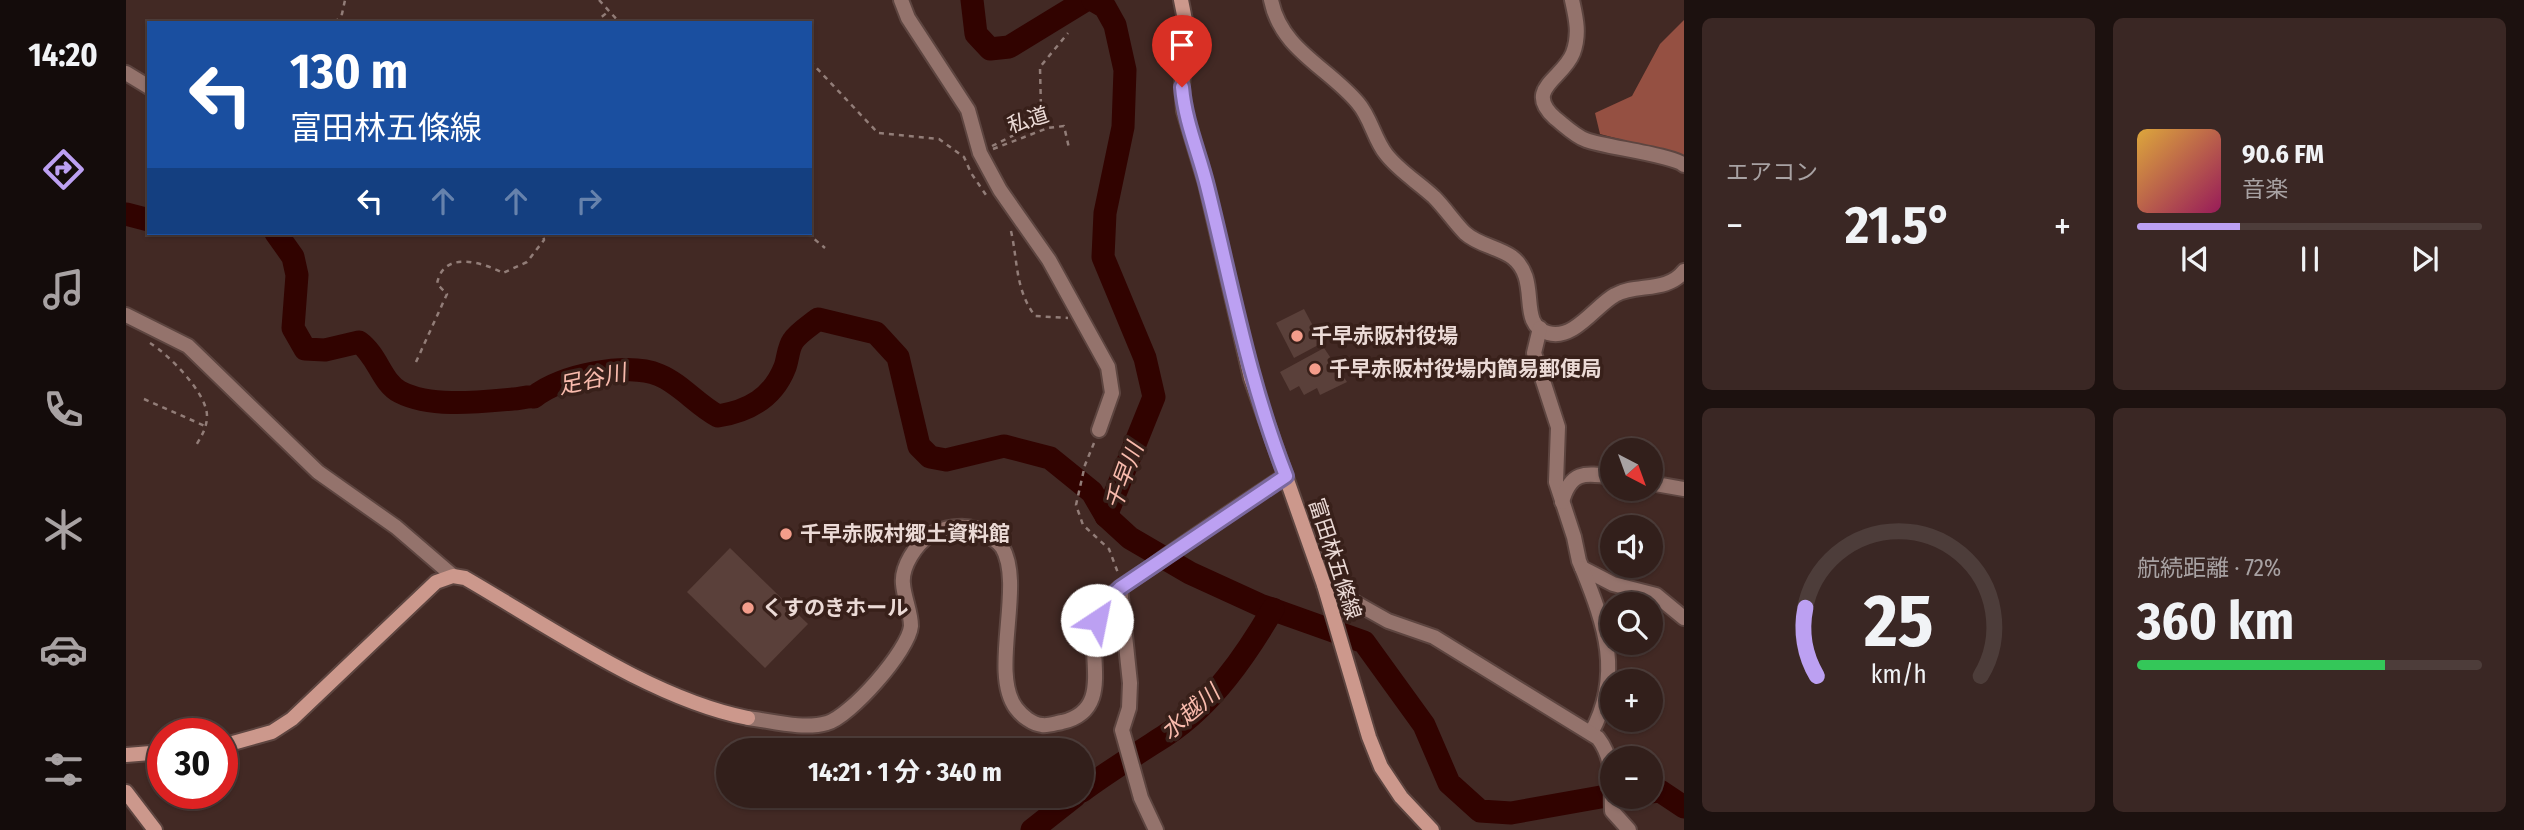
<!DOCTYPE html>
<html lang="ja">
<head>
<meta charset="utf-8">
<style>
	:root { --surface:#321f1b; --page:#3a2724; --text:#f1f3f6; --muted:#a8a2a3; --line:#4d3d3a; --accent:#bca0f2 }
	body { margin:0; font-family:"Fira Sans Condensed","Noto Sans JP",sans-serif; background:var(--page); color:var(--text); height:100vh; display:flex; flex-direction:column; font-size:26px; white-space:nowrap }
	* { box-sizing:border-box; margin:0 }
	p { font-size:23px; color:var(--muted) }
	.icon { flex:none; width:38px; height:38px; fill:none; stroke:currentColor; stroke-width:2; stroke-linecap:round; stroke-linejoin:round }
	.map { position:relative; flex:1; overflow:hidden }
	.details { display:flex; flex-direction:column; gap:18px; padding:18px; background:#1c110f; width:840px }
	.details>* { flex:none }
	.top-card { position:absolute; left:21px; top:21px; width:665px; height:214px; border-radius:0px; box-shadow:0 2px 5px #0004,0 0 0 2px var(--line); background:#1a4fa0; color:#fff; overflow:hidden }
	.needle { width:46px; rotate:139deg }
	.tools { position:absolute; left:1474px; top:438px; display:grid; gap:14px }
	.tools a { display:grid; place-items:center; width:63px; height:63px; border-radius:50%; background:var(--surface); box-shadow:0 2px 5px #0004,0 0 0 2px var(--line); font-size:35px }
	.speed { position:absolute; left:21px; top:718px; display:flex; gap:14px; font-size:35px; font-weight:700; text-align:center }
	.speed>* { display:grid; place-content:center; width:91px; height:91px; border-radius:50%; background:var(--surface); box-shadow:0 2px 5px #0004,0 0 0 2px var(--line); line-height:1 }
	.speed .limit { border:10px solid #d22; background:#fff; color:#111 }
	.pin { position:absolute; display:grid; place-items:center; width:60px; height:60px; color:#fff; margin:-72px -30px; border-radius:50% 50% 50% 0; rotate:-45deg; box-shadow:0 0 7px #0007 }
	.pin .icon { rotate:45deg }
	.me { position:absolute; width:77px; margin:-38px; rotate:34deg; stroke-linejoin:round; filter:drop-shadow(0 0 5px #0008) }
	.turn { display:flex; align-items:center; gap:24px; height:147px; padding:0 28px; font-size:32px }
	.turn .icon { width:91px; height:91px; stroke-width:2.5 }
	.turn b { display:block; font-size:49px; line-height:60px }
	.lanes { display:flex; align-items:center; height:66px; padding:0 28px; background:#0003; justify-content:center; gap:35px; direction:ltr }
	.lanes .off { opacity:.35 }
	.big { font-size:52px; font-weight:700; line-height:1.1 }
	.details .widget { flex:1; display:flex; flex-direction:column; justify-content:center; gap:10px; min-width:0; padding:0 24px; border-radius:10px; background:var(--page) }
	.details .dial { align-items:center; gap:0 }
	.dial svg { height:182px; overflow:visible; fill:none; stroke:var(--line); stroke-width:7; stroke-linecap:round; text-anchor:middle }
	.dial text { fill:var(--text); stroke:none }
	.song { display:flex; align-items:center; gap:21px }
	.cover { width:84px; height:84px; border-radius:10px; background:linear-gradient(135deg,hsl(40 70% 55%),hsl(330 70% 35%)) }
	.played { height:7px; border-radius:4px; background:linear-gradient(90deg,var(--accent) 30%,var(--line) 30%) }
	.keys { display:flex; justify-content:space-around; direction:ltr }
	.heat { display:flex; justify-content:space-between; align-items:center; font-size:38px; direction:ltr }
	.charge { height:10px; border-radius:5px; background:linear-gradient(90deg,#34c759 72%,var(--line) 0) }
	.details .tiles { flex:1; display:grid; gap:18px; grid-template-columns:repeat(2,1fr) }
	.trip { position:absolute; left:590px; top:738px; width:378px; height:70px; border-radius:35px; background:var(--surface); box-shadow:0 2px 5px #0004,0 0 0 2px var(--line); font-weight:700; line-height:70px; text-align:center }
	main { display:flex; flex:1; min-height:0 }
	.dock { display:flex; flex-direction:column; width:126px; justify-content:space-around; align-items:center; background:#140c0b; color:var(--muted) }
	.dock .icon { width:49px; height:49px }
	.dock .current { color:var(--accent) }
	.dock b { font-size:32px; color:var(--text) }
	.map>svg:first-child { display:block }
	.forest { fill:#955042 }
	.lines { fill:none; stroke-linecap:round; stroke-linejoin:round }
	.river { stroke:#310300; stroke-width:23 }
	.building { fill:#5a403a }
	.street-casing { stroke:#5d4540; stroke-width:18 }
	.secondary-casing { stroke:#5d4540; stroke-width:18 }
	.path { stroke:#927d78; stroke-width:2.5; stroke-dasharray:5 5; stroke-linecap:butt }
	.street { stroke:#94736c; stroke-width:14 }
	.secondary { stroke:#cc988c; stroke-width:14 }
	.route-casing { stroke:#7a689d; stroke-width:18 }
	.route { stroke:#bca0f2; stroke-width:12 }
	.poi-dot { fill:#f49d8b; stroke:#38201a; stroke-width:2.5 }
	.labels { text-anchor:middle; dominant-baseline:central; stroke-width:7; stroke-linejoin:round; paint-order:stroke }
	.street-label { font-size:21px; fill:#ebdad6; stroke:#38201a }
	.poi-label { font-size:21px; font-weight:bold; fill:#ebdad6; stroke:#38201a; text-anchor:start }
	.water-label { font-size:23px; font-style:italic; fill:#f9bbad; stroke:#38201a }
</style>
</head>
<body>
<main>
<nav class="dock">
<b>14:20</b>
<svg class="icon current" aria-label="directions" viewBox="0 0 24 24"><path d="M12 3l9 9-9 9-9-9zM9 14v-3h6M13 9l2 2-2 2"/></svg>
<svg class="icon" aria-label="music" viewBox="0 0 24 24"><path d="M9 18V5l10-2v13"/><circle cx="6" cy="18" r="3"/><circle cx="16" cy="16" r="3"/></svg>
<svg class="icon" aria-label="phone" viewBox="0 0 24 24"><path d="M5 4h4l2 5-3 2q2 4 5 5l2-3 5 2v4C11 20 4 13 5 4z"/></svg>
<svg class="icon" aria-label="climate" viewBox="0 0 24 24"><path d="M12 3v18M4 7l16 10M4 17L20 7"/></svg>
<svg class="icon" aria-label="car" viewBox="0 0 24 24"><path d="M5 17H2v-5l4-1 3-4h7l3 4 3 1v5h-3M9 17h6M6 11h13"/><circle cx="7" cy="17" r="2"/><circle cx="17" cy="17" r="2"/></svg>
<svg class="icon" aria-label="filters" viewBox="0 0 24 24"><path d="M4 7h16M4 17h16"/><circle cx="9" cy="7" r="2"/><circle cx="15" cy="17" r="2"/></svg>
</nav>
<div class="map">
<svg width="1558" height="830" viewBox="0 0 1558 830">
	<rect width="100%" height="100%" fill="#422924"/>
	<!-- forest -->
	<path class="forest" d="M1558 20V156L1474 134 1469 113 1506 96 1534 44Z"/>
	<g class="lines">
		<!-- river -->
		<g class="river">
			<path d="M846 0 850 34 864 49 883 47 960 0"/>
			<path d="M967 0 979 7 989 25 999 70 997 127 979 213 977 257 1019 358 1028 397 980 516"/>
			<path d="M0 214 23 220"/>
			<path d="M150 233 167 257 171 275 167 328 179 349 199 350 233 342C252 356 256 383 274 392 305 408 354 402 387 399 394 399 401 396 408 397 434 375 502 362 533 375 555 384 571 405 592 416 623 411 647 398 659 367 662 359 662 348 667 341 672 333 685 325 692 319L750 333 772 357 793 446 804 457 820 460 878 446 924 458 966 492 980 516 1004 538 1064 573 1134 605 1238 642 1298 725 1323 783 1354 811 1385 813 1486 795"/>
			<path d="M956 791C983 771 1012 753 1040 735 1086 705 1120 655 1147 609"/>
			<path d="M1524 792 1534 791 1558 807"/>
			<path d="M906 830 949 796"/>
		</g>
	</g>
	<!-- building -->
	<g class="building">
		<path d="M1178 309 1196 343 1168 358 1150 323Z"/>
		<path d="M1198 348 1221 382 1194 395 1191 388 1178 395 1173 386 1164 391 1154 372Z"/>
		<path d="M604 548 682 624 639 668 561 592Z"/>
	</g>
	<g class="lines">
		<!-- street casing -->
		<g class="street-casing">
			<g id="street">
				<path d="M775 0 782 18 842 110 854 153 874 190 923 260 982 367 986 393 973 430"/>
				<path d="M1145 0C1155 50 1202 67 1232 103 1245 118 1248 139 1260 154 1273 171 1292 182 1308 197 1319 208 1328 222 1339 233 1352 245 1372 247 1386 257 1416 280 1390 324 1422 333 1448 341 1470 305 1489 295 1510 283 1541 293 1558 271"/>
				<path d="M1446 0C1450 18 1454 34 1447 53 1437 79 1397 89 1429 118 1438 125 1449 136 1460 140 1478 147 1547 155 1558 165"/>
				<path d="M0 73 23 87"/>
				<path d="M0 315 62 346 192 472 270 527 327 576"/>
				<path d="M1414 328 1408 353 1432 427 1430 482 1448 537 1453 561 1456 568 1487 584 1530 595 1558 618"/>
				<path d="M1524 483 1558 489"/>
				<path d="M1436 502C1444 472 1458 472 1486 477"/>
				<path d="M1456 568C1479 625 1497 675 1465 733"/>
				<path d="M1198 585 1262 621 1308 637 1472 738C1489 760 1485 784 1486 811L1503 830"/>
				<path d="M994 588 1004 683 1003 708 996 730 1015 798 1030 830"/>
				<path d="M622 718C646 721 677 730 701 723 724 717 783 650 785 626 785 612 778 598 777 584 775 567 790 544 804 535 817 528 836 524 850 529 858 533 870 539 876 547 899 585 863 672 890 708 896 716 906 724 916 725 922 726 930 723 936 722 997 708 949 637 978 603 991 587 1011 577 1028 565 1071 534 1115 505 1159 476"/>
			</g>
		</g>
		<!-- secondary casing -->
		<g class="secondary-casing">
			<g id="secondary">
				<path d="M1055 0 1060 25 1056 87 1058 111 1080 184 1125 378 1198 585 1243 737 1255 767 1275 797 1306 830"/>
				<path d="M96 746 146 732 166 719 310 582 327 576 339 578C424 627 526 699 622 718"/>
				<path d="M0 755 37 752"/>
				<path d="M0 792 29 830"/>
			</g>
		</g>
		<!-- path -->
		<g class="path">
			<path d="M473 0 494 23"/>
			<path d="M209 23 216 14 219 0"/>
			<path d="M468 23 483 11"/>
			<path d="M684 61 752 133 813 139 838 157 845 173 860 195"/>
			<path d="M866 146 910 124 915 110 914 67 942 33"/>
			<path d="M867 149 922 128 938 126 943 148"/>
			<path d="M885 231C892 262 889 289 909 316L942 318"/>
			<path d="M681 233 699 248"/>
			<path d="M24 343C43 355 81 393 81 416 81 428 75 437 69 447"/>
			<path d="M290 362 321 294 311 284C317 250 356 262 377 273L401 262 418 240 417 233"/>
			<path d="M18 399 79 426"/>
			<path d="M968 443 959 465 950 505 957 525 983 549 992 573"/>
		</g>
		<!-- street -->
		<use href="#street" class="street"/>
		<!-- secondary -->
		<use href="#secondary" class="secondary"/>
	</g>
	<g class="lines">
		<!-- route casing -->
		<g class="route-casing">
			<path id="route" d="M971 620 975 606 994 588 1160 476C1122 379 1106 286 1081 186 1073 153 1059 122 1056 87"/>
		</g>
		<!-- route -->
		<use href="#route" class="route"/>
	</g>
	<!-- markers -->
	<g class="poi-dot">
		<circle cx="1171" cy="336" r="7"/>
		<circle cx="1189" cy="369" r="7"/>
		<circle cx="660" cy="534" r="7"/>
		<circle cx="622" cy="608" r="7"/>
	</g>
	<g class="labels">
		<!-- street labels -->
		<g class="street-label">
			<text transform="translate(902 120) rotate(-18)">私道</text>
			<text transform="translate(1209 559) rotate(72)">富田林五條線</text>
		</g>
		<!-- poi labels -->
		<g class="poi-label">
			<text x="1185" y="336">千早赤阪村役場</text>
			<text x="1203" y="369">千早赤阪村役場内簡易郵便局</text>
			<text x="674" y="534">千早赤阪村郷土資料館</text>
			<text x="636" y="608">くすのきホール</text>
		</g>
		<!-- water labels -->
		<g class="water-label">
			<text transform="translate(466 379) rotate(-12)">足谷川</text>
			<text transform="translate(998 476) rotate(-70)">千早川</text>
			<text transform="translate(1064 712) rotate(-41)">水越川</text>
		</g>
	</g>
</svg>
<div class="tools">
<a><svg class="needle" viewBox="-14 -14 28 28"><path d="M0-13l5 13h-10z" fill="#e53935"/><path d="M0 13l5-13h-10z" fill="#a8a2a3"/></svg></a>
<a><svg class="icon" aria-label="sound" viewBox="0 0 24 24"><path d="M4 9h4l5-4v14l-5-4H4zM17 9q2 3 0 6"/></svg></a>
<a><svg class="icon" aria-label="search" viewBox="0 0 24 24"><circle cx="10" cy="10" r="6"/><path d="M15 15l6 6"/></svg></a>
<a>+</a>
<a>−</a>
</div>
<div class="speed"><div class="limit">30</div></div>
<div class="pin" style="left:1056px;top:87px;background:#d93025"><svg class="icon" aria-label="arrive" viewBox="0 0 24 24"><path d="M6 21V4h12l-3 4 3 4H6"/></svg></div>
<svg class="me" style="left:971px;top:620px" viewBox="-20 -20 40 40"><circle r="19" fill="#fff"/><path d="M0-13L10 11 0 6-10 11z" fill="#bca0f2"/></svg>
<div class="trip">14:21 · 1 分 · 340 m</div>
<div class="top-card">
<div class="turn"><svg class="icon" aria-label="left" viewBox="0 0 24 24"><path d="M17 20v-9H6M10 6l-5 5 5 5"/></svg><div><b>130 m</b>富田林五條線</div></div>
<div class="lanes"><svg class="icon" aria-label="left" viewBox="0 0 24 24"><path d="M17 20v-9H6M10 6l-5 5 5 5"/></svg><svg class="icon off" aria-label="ahead" viewBox="0 0 24 24"><path d="M12 20V5M6 11l6-6 6 6"/></svg><svg class="icon off" aria-label="ahead" viewBox="0 0 24 24"><path d="M12 20V5M6 11l6-6 6 6"/></svg><svg class="icon off" aria-label="right" viewBox="0 0 24 24"><path d="M7 20v-9h11M14 6l5 5-5 5"/></svg></div>
</div>
</div>
<section class="details">
<div class="tiles">
<div class="widget"><p>エアコン</p>
<div class="heat"><a>−</a><b class="big">21.5°</b><a>+</a></div>
</div>
<div class="widget">
<div class="song"><i class="cover"></i><div><b>90.6 FM</b><p>音楽</p></div></div>
<div class="played"></div>
<div class="keys"><svg class="icon" aria-label="previous" viewBox="0 0 24 24"><path d="M18 5L8 12l10 7zM5 5v14"/></svg><svg class="icon" aria-label="pause" viewBox="0 0 24 24"><path d="M8 5v14M16 5v14"/></svg><svg class="icon" aria-label="next" viewBox="0 0 24 24"><path d="M6 5l10 7-10 7zM19 5v14"/></svg></div>
</div>
<div class="widget dial"><svg viewBox="0 0 100 80">
<path d="M14 69A42 42 0 1 1 86 69"/>
<path d="M14 69A42 42 0 0 1 9 39" stroke="#bca0f2"/>
<text x="50" y="56" font-size="32" font-weight="700">25</text>
<text x="50" y="72" font-size="11">km/h</text>
</svg></div>
<div class="widget"><p>航続距離 · 72%</p><b class="big">360 km</b><div class="charge"></div></div>
</div>
</section>
</main>
</body>
</html>
